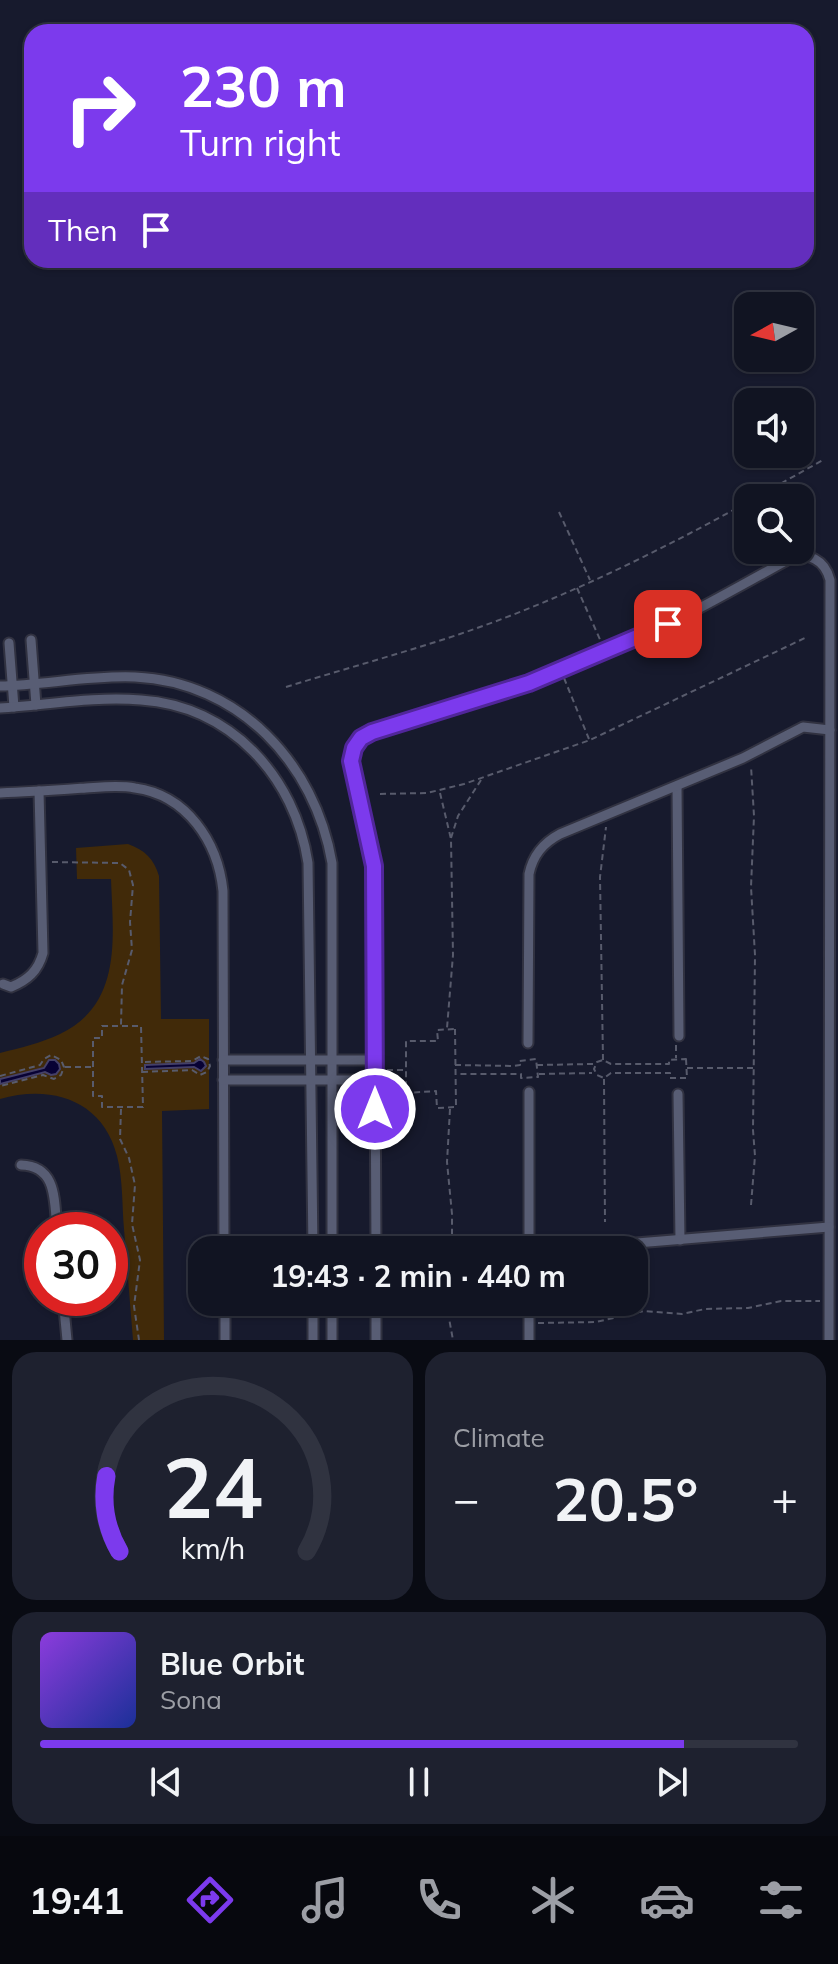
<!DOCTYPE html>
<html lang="en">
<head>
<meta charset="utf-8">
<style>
	:root { --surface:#111422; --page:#1e212f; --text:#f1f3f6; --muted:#9c9ea5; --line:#303340; --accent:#7c3aed }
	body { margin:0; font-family:Mulish,sans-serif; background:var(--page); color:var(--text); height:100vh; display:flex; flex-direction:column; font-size:30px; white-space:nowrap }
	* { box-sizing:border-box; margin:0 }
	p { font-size:26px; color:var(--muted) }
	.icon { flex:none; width:44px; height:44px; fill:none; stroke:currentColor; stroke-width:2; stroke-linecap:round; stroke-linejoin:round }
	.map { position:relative; height:1340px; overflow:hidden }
	.sheet { display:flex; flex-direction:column; gap:12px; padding:12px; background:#090b13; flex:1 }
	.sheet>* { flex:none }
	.top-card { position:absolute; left:24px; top:24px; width:790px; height:244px; border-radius:24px; box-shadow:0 2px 6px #0004,0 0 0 2px var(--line); background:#7c3aed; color:#fff; overflow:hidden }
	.needle { width:52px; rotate:262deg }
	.buttons { position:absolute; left:734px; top:292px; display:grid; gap:16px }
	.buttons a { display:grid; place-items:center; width:80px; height:80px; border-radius:16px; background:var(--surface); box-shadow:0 2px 6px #0004,0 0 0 2px var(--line); font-size:40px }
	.speed { position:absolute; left:24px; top:1212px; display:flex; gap:16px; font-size:40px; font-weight:700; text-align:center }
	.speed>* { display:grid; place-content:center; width:104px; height:104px; border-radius:50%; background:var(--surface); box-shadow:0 2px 6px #0004,0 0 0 2px var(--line); line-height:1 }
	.speed .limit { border:12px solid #d22; background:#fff; color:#111 }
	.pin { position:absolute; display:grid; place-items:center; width:68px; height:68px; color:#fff; margin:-34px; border-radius:16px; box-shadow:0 4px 12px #0006 }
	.me { position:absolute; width:88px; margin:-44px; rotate:0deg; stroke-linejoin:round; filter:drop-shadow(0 0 6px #0008) }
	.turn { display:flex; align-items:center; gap:28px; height:168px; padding:0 24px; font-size:36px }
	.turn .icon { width:104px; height:104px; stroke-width:2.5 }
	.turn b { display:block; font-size:56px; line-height:68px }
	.then { display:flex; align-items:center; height:76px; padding:0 24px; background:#0003; gap:16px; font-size:30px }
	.big { font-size:60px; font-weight:700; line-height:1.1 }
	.sheet .widget { flex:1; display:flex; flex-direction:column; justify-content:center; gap:12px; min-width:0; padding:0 28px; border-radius:24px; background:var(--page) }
	.sheet .dial { align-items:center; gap:0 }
	.dial svg { height:208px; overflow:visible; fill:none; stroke:var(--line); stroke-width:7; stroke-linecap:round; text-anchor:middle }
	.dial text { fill:var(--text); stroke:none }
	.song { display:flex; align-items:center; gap:24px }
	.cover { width:96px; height:96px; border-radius:12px; background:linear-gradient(135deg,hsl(270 70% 55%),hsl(230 70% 35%)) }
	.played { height:8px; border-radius:4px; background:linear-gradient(90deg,var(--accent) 85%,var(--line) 85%) }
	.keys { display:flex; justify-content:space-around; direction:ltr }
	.heat { display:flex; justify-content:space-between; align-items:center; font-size:44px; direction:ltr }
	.sheet .tiles { flex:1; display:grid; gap:12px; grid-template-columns:1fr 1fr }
	.widget:last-child { grid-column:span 2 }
	.trip { position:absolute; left:188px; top:1236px; width:460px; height:80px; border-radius:24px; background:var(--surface); box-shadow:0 2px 6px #0004,0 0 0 2px var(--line); font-weight:700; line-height:80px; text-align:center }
	.tab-bar { display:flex; height:128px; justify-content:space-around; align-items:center; background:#07080e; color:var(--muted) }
	.tab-bar .icon { width:56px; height:56px }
	.tab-bar .current { color:var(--accent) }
	.tab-bar b { font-size:36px; color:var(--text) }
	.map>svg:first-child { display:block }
	.green { fill:#412a09 }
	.water { fill:#080234; stroke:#444068; stroke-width:2 }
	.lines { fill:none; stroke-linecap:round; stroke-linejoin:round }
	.minor-casing { stroke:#313241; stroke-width:13 }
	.path { stroke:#585b6c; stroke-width:2; stroke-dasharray:6 4; stroke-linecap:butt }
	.minor { stroke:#585d74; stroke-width:9 }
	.route-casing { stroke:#51269a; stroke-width:20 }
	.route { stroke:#7c3aed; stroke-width:14 }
</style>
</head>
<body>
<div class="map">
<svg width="838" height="1340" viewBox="0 0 838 1340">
	<rect width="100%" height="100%" fill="#171a2d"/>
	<!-- green -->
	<path class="green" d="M128 844C145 850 154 859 159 876L161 1019H209V1109L162 1111 164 1340H133C130 1303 127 1266 124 1229 122 1206 123 1179 117 1156 103 1100 51 1084 0 1099V1053C20 1048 41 1043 60 1034 123 1004 113 937 111 879H77L76 848Z"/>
	<!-- water -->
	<g class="water">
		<path d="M200 1059 204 1062 206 1066 201 1071 194 1067 145 1069V1065L194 1063Z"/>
		<path d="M49 1060H55L59 1064 60 1069 56 1074 51 1075 45 1072 0 1084V1079L44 1068Z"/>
	</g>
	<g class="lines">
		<!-- minor casing -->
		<g class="minor-casing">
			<g id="minor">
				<path d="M31 640 36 705"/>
				<path d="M9 643 14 707"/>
				<path d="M0 686C45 685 90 675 135 677 239 682 315 763 332 863V1250"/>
				<path d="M0 708C47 705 94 696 141 700 231 706 295 777 308 863L313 1250"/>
				<path d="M677 786 679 1036"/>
				<path d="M0 793C29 792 57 790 86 788 102 787 119 785 135 788 187 795 218 842 223 891L224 1250"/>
				<path d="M3 984 11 987C28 980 38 971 43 953L39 791"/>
				<path d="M528 1043 529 874C533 855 543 843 560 834L743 758 803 727 830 730"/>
				<path d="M223 1060H375"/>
				<path d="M223 1080H375"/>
				<path d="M678 1094 680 1240"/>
				<path d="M21 1165C58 1166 54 1202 57 1230"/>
				<path d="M376 1250 374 866 351 761 354 748 361 738 372 732C451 708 528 685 604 654 668 627 728 593 789 559 808 551 825 560 830 580L829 1340"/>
				<path d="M529 1250V1092"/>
				<path d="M552 1250 829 1227"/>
				<path d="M63 1298 67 1340"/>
				<path d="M225 1302V1340"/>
				<path d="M313 1302V1340"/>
				<path d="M332 1302V1340"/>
				<path d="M376 1302V1340"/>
				<path d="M529 1302V1340"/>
			</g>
		</g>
		<!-- path -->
		<g class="path">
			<path d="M755 498 823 460"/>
			<path d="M559 512 590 580"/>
			<path d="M577 588 602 644"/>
			<path d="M564 678 589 739"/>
			<path d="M286 687C344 669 403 653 460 634 560 600 656 553 748 502"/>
			<path d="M440 793 451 839 453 955 447 1028"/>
			<path d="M380 794 427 793 464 784 590 740 807 637"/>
			<path d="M451 838 458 816 481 780"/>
			<path d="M52 862 120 863 129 870 133 885 130 922 132 950 122 985 121 1025"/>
			<path d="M102 1026H141L143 1107H102V1096H93V1038H102Z"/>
			<path d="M455 1029 456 1107 437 1108 436 1091 406 1093V1041H438L437 1030Z"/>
			<path d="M676 1045V1058"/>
			<path d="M686 1059 687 1078H670V1073H611L604 1078 597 1075 594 1069 597 1062 603 1060 611 1064H669V1060Z"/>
			<path d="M603 1060 600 877 606 827"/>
			<path d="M455 1065 513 1066 520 1065 519 1061 536 1059 538 1077 521 1078V1074H457"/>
			<path d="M537 1065 594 1064"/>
			<path d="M65 1067H93"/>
			<path d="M687 1068H753"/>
			<path d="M387 1070H405"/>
			<path d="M142 1072 192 1070 200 1075 207 1072 210 1066 208 1059 201 1056 192 1061 142 1062"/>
			<path d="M539 1074 592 1073"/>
			<path d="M0 1076 40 1065 44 1059 51 1055 61 1060 64 1067 61 1075 54 1079 43 1075 0 1086"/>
			<path d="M604 1079 605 1222"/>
			<path d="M121 1109 120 1139 129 1158 135 1185 132 1224 140 1260 134 1306 139 1340"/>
			<path d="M450 1109 447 1162 452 1214V1250"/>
			<path d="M751 1205 755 1156 753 1130 755 955 751 887 754 816 751 766"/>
			<path d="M446 1302 453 1340"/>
			<path d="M538 1323 596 1322 644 1311 682 1314 705 1309 748 1308 781 1301H820"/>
		</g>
		<!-- minor -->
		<use href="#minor" class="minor"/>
	</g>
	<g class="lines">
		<!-- route casing -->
		<g class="route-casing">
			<path id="route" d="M375 1109 374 866 351 761 354 748 361 738 372 732 529 683 668 624"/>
		</g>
		<!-- route -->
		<use href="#route" class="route"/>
	</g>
</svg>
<div class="buttons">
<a><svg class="needle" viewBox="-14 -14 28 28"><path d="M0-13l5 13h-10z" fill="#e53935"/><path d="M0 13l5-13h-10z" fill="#9c9ea5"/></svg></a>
<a><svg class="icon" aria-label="sound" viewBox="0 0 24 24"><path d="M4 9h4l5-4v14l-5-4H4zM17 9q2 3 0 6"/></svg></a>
<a><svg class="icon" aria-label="search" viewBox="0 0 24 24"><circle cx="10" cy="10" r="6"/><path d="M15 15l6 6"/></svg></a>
</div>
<div class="speed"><div class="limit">30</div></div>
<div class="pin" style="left:668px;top:624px;background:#d93025"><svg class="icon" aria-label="arrive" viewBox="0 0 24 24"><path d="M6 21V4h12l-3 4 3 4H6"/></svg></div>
<svg class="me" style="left:375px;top:1109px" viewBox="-20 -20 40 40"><circle r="17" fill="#7c3aed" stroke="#fff" stroke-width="3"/><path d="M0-11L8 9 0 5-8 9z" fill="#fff"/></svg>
<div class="trip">19:43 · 2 min · 440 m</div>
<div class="top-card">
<div class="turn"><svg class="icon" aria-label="right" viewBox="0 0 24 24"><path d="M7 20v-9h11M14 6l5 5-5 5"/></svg><div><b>230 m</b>Turn right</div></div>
<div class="then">Then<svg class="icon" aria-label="arrive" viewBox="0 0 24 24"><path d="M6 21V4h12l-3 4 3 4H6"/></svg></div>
</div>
</div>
<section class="sheet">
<div class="tiles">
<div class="widget dial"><svg viewBox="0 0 100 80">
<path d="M14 69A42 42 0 1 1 86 69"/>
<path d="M14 69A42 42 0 0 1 9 40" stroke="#7c3aed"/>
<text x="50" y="56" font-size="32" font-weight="700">24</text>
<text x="50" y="72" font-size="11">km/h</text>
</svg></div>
<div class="widget"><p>Climate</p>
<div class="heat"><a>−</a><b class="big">20.5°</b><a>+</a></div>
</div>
<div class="widget">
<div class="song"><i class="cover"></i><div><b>Blue Orbit</b><p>Sona</p></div></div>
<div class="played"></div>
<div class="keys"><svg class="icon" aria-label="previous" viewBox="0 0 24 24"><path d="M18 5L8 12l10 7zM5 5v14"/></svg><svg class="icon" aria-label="pause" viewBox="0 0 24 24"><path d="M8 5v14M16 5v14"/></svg><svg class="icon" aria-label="next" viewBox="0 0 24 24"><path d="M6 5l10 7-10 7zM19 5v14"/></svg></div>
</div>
</div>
</section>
<nav class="tab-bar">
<b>19:41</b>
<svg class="icon current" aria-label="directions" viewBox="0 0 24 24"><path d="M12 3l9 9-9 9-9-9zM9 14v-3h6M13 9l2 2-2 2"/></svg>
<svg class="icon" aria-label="music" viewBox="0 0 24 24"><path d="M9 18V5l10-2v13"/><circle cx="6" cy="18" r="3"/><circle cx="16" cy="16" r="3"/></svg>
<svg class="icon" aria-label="phone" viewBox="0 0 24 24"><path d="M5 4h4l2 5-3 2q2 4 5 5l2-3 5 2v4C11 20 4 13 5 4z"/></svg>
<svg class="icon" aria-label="climate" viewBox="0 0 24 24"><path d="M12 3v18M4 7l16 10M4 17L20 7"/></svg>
<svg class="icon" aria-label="car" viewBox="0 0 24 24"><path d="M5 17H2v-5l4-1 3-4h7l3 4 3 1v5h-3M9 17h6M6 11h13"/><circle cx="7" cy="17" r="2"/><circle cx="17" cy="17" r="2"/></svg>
<svg class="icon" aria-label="filters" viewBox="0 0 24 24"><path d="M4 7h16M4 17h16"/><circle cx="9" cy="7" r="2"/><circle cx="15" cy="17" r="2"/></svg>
</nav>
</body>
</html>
